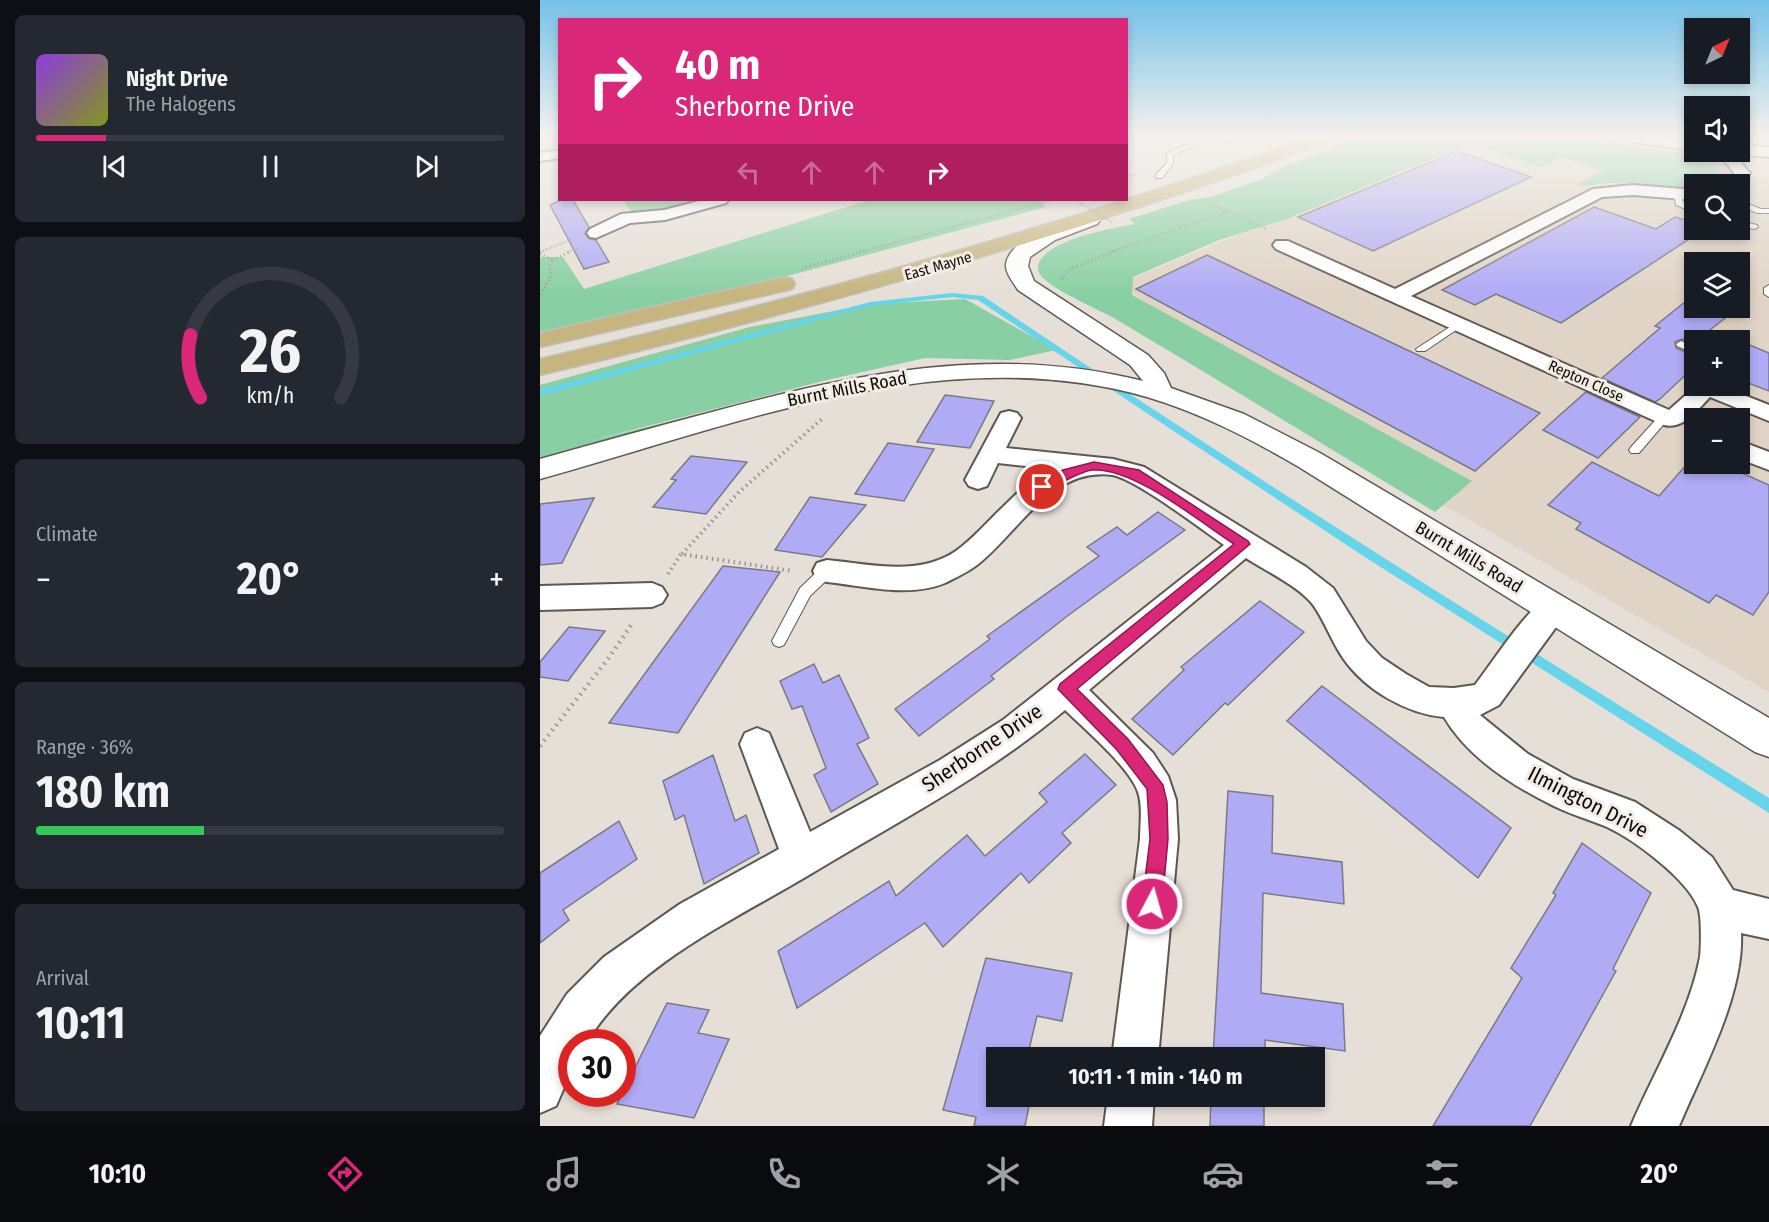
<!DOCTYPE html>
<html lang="en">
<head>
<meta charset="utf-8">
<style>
	:root { --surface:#171b24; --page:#242831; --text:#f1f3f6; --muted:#9ea1a6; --line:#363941; --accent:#db2777 }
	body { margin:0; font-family:"Fira Sans Condensed",sans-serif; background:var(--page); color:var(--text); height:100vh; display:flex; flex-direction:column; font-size:22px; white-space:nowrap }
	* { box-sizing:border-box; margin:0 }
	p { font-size:20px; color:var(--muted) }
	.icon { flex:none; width:33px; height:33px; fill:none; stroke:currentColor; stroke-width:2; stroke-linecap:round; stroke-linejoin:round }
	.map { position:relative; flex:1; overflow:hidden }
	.drawer { display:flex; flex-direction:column; gap:15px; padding:15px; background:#0d0f14; width:540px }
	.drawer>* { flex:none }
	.hud { position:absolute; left:18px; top:18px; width:570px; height:183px; border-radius:0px; box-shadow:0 3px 9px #0003; background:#db2777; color:#fff; overflow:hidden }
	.needle { width:39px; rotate:43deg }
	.fabs { position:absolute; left:1144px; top:18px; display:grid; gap:12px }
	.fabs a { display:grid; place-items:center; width:66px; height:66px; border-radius:0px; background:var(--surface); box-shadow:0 3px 9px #0003; font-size:30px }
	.speed { position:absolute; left:18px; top:1029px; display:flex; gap:12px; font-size:30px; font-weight:700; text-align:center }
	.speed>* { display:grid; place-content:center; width:78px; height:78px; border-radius:50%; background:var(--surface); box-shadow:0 3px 9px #0003; line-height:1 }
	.speed .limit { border:9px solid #d22; background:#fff; color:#111 }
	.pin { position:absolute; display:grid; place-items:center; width:51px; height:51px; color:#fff; margin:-26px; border:3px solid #fff; border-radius:50%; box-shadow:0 2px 6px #0007 }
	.me { position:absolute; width:66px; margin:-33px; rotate:6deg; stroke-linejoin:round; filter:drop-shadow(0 0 4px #0008) }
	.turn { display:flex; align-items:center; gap:21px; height:126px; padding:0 18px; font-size:27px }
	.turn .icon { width:78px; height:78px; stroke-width:2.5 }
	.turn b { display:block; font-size:42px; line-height:51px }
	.lanes { display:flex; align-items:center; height:57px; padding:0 18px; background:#0003; justify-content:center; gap:30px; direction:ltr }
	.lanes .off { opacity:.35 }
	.big { font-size:45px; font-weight:700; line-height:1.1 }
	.drawer .card { flex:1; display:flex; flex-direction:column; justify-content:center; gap:9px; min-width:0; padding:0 21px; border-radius:9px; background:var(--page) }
	.drawer .dial { align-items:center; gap:0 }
	.dial svg { height:156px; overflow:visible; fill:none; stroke:var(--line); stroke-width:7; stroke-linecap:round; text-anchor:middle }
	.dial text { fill:var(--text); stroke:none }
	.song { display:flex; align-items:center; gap:18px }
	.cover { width:72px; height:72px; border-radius:9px; background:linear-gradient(135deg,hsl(270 70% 55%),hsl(70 70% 35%)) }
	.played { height:6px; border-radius:3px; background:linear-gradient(90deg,var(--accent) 15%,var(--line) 15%) }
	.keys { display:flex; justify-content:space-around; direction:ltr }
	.heat { display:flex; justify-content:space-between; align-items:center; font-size:33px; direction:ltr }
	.charge { height:9px; border-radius:4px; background:linear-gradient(90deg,#34c759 36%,var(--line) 0) }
	.trip { position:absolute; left:446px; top:1047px; width:339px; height:60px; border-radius:0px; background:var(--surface); box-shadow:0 3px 9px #0003; font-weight:700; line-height:60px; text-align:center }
	.tab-bar { display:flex; height:96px; justify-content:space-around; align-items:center; background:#090b0e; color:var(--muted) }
	.tab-bar .icon { width:42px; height:42px }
	.tab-bar .selected { color:var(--accent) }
	.tab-bar b { font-size:27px; color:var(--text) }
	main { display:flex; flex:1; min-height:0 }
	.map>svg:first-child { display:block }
	.built { fill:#e0d4c6; fill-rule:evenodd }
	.green { fill:#88d0a3 }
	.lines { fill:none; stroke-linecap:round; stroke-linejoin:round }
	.stream { fill:#66d4ea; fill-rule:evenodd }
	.building { fill:#b0abf5; stroke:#7a7a83; stroke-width:1.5 }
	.service-casing { stroke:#5e5851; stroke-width:2 }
	.minor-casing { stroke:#5e5851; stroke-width:4 }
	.tertiary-casing { stroke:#5e5851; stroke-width:3 }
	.primary-casing { stroke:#c0c0bf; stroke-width:3 }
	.path-far3 { stroke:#9b958f; stroke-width:2; stroke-dasharray:1 2; stroke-linecap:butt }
	.path-far2 { stroke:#9b958f; stroke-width:3; stroke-dasharray:1 3; stroke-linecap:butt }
	.path-far1 { stroke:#9b958f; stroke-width:4; stroke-dasharray:1.5 4; stroke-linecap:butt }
	.path { stroke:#9b958f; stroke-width:4.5; stroke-dasharray:1.5 5; stroke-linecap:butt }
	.service { fill:#fff; fill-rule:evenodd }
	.minor { fill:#fff; fill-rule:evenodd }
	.tertiary { fill:#fff; fill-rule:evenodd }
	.primary { fill:#c6b57f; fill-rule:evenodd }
	.path-bridge { stroke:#9b958f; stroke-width:2; stroke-dasharray:1 2; stroke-linecap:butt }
	.route { fill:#db2777; stroke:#8e194d; stroke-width:1.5 }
	.labels { text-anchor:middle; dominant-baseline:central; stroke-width:6; stroke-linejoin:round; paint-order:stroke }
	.far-street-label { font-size:15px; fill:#0e0b09; stroke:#f3ece4 }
	.street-label { font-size:18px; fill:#0e0b09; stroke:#f3ece4 }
	.near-street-label { font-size:21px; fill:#0e0b09; stroke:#f3ece4 }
</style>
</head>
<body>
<main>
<section class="drawer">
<div class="card">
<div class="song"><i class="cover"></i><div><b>Night Drive</b><p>The Halogens</p></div></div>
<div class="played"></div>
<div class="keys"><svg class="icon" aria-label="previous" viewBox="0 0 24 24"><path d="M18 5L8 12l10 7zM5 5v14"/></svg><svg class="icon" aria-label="pause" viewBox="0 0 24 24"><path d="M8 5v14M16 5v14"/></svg><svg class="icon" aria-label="next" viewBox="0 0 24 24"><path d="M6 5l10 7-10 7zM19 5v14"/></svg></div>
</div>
<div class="card dial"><svg viewBox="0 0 100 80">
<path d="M14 69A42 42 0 1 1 86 69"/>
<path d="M14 69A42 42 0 0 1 9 37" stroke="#db2777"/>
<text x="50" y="56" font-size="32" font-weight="700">26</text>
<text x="50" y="72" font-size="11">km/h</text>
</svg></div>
<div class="card"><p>Climate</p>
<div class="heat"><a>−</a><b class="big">20°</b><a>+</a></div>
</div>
<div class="card"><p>Range · 36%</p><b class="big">180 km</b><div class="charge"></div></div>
<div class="card"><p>Arrival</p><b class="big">10:11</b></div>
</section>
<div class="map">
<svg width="1229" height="1126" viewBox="0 0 1229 1126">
	<rect width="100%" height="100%" fill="#e6dfd7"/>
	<!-- built -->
	<path class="built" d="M929 137 1229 159V692L825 460 580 284ZM1155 184H1200V230H1155ZM1155 262H1200V308H1155ZM1155 340H1200V386H1155ZM1155 418H1200V464H1155Z"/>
	<!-- green -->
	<g class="green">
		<path d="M818 137H1028L1150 154 1163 159 1183 173 1181 181 1174 184H1155V188C1126 189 1098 182 1069 183 1058 183 1045 188 1036 185L1065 171 1023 157 1001 167 928 144 749 218 679 240 593 277 592 295 932 481 895 512C787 447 680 381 572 317 558 309 498 284 498 269 497 241 573 228 595 224L589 219 649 200 671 197 722 179 737 170Z"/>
		<path d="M83 200H172L115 212 92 213Z"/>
		<path d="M329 200H508L501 202 506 207 214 285 0 335V257H23L44 289Z"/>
		<path d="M425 299 516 350 470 360 385 358 287 380 49 441 274 387 186 416 0 469V385L210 327 330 304Z"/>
	</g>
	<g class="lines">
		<!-- stream -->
		<g class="stream">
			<path d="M1223 137H1229V140L1223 138Z"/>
			<path d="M412 293 443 296C701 470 964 635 1229 798V813L828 559 632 430 438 300 412 297 330 306 0 396V390L330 302Z"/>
		</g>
	</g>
	<!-- building -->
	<g class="building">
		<path d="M917 151 991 177 833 251 758 217Z"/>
		<path d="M21 200H33L49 227 45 234 50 239 56 240 69 262 44 269 10 205Z"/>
		<path d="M1054 207 1116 229 1135 217 1155 223V230H1163L1021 323 956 294 935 305 902 290Z"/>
		<path d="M667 255 1000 413 935 471 596 289Z"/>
		<path d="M1155 294V308H1198L1170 330 1187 336 1183 340H1155V345L1142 339 1135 342 1136 348 1155 356V366L1120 399 1115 402 1062 378 1120 328 1115 326Z"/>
		<path d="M1200 341 1229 353V391L1200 380Z"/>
		<path d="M1046 392 1100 417 1058 458 1003 430Z"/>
		<path d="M405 395 454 401 430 448 377 442Z"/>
		<path d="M348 443 394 449 364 501 315 494Z"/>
		<path d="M151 456 207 462 166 514 113 507 136 480 131 479Z"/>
		<path d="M1052 462 1119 496 1147 464H1182L1229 485V592L1213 615 1176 595 1169 603 1036 529 1041 523 1008 505Z"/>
		<path d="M270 497 326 505 282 557 235 550Z"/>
		<path d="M54 498 22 563 0 565V504Z"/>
		<path d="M618 512 645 530 526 617 451 676 454 679 379 736 355 709 450 639 447 636 559 556 547 547 577 527 587 535Z"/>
		<path d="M183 566 240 572 138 733 69 723Z"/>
		<path d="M720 601 764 632 688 705 685 703 633 755 592 719 644 670 641 667Z"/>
		<path d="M29 627 65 631 28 681 0 677V662Z"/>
		<path d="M274 664 283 683 299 675 329 738 317 744 338 784 291 812 274 775 286 768 262 706 252 709 240 681Z"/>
		<path d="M782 686 971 828 938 878 747 721Z"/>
		<path d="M545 754 576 785 522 833 531 843 489 883 481 873 403 947 385 923 257 1008 238 951 349 881 356 896 427 835 445 856 507 802 499 793Z"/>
		<path d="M173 755 195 821 206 815 219 853 164 884 144 815 135 820 123 781Z"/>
		<path d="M688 791 733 796 732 853 802 862 804 904 723 893 721 993 803 1004 805 1051 725 1040V1058H673Z"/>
		<path d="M79 821 97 859 23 910 29 920 0 943V873Z"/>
		<path d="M1042 843 1111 893 1073 969 1076 971 990 1126H893L982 978 971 968 1016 895 1013 893Z"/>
		<path d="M446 958 532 973 522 1021 497 1016 487 1058H456V1096H491L485 1126H434L436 1117 403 1110Z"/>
		<path d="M127 1003 169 1010 158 1033 189 1039 154 1118 77 1104Z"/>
		<path d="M671 1096H724V1126H670Z"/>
	</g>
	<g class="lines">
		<!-- service casing -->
		<g class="service-casing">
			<g id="service">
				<path d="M648 137H658L664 141 633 155V164L622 178H616V174L627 163V153L655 141Z"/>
				<path d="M1134 192H1140L1143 202 1155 208V213L1136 205Z"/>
				<path d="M1200 201 1221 209H1229V213H1217L1200 206Z"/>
				<path d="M1200 221 1217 225 1218 227 1214 229 1200 226Z"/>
				<path d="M1229 285V297L1224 294V288Z"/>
				<path d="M919 321 924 324 922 326 885 351H877L876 349Z"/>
				<path d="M1141 341 1155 347V354L1137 346 1136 344Z"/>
				<path d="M1125 413 1129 414V418L1099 453H1091L1089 450 1091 447 1121 414Z"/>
				<path d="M287 566 292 567 294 571 292 575 270 596 244 645 239 647 234 645 232 641 260 588 282 567Z"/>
			</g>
		</g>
		<!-- minor casing -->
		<g class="minor-casing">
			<g id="minor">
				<path d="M20 150V158L0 161V153Z"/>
				<path d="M1178 152H1192L1207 170 1210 173 1206 190 1200 192V184H1193L1194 173Z"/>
				<path d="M1093 185 1155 190V200L1093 195 1062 197 871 296 1129 410 1156 386H1181L1229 405V421L1170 397C1157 410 1143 430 1124 425L736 249 733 245 736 241H748L855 289 1053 189Z"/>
				<path d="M163 200H188L186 203 125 220 90 223 56 238 50 237 47 233 50 229 81 214 124 210Z"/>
				<path d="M469 411 477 413 481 418 466 448 573 459 604 467 766 567 793 588 826 641 842 658 866 674 889 687 914 688 935 685C953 662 981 617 1004 600 1011 595 1018 597 1026 600L1030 608 959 705 940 715 988 754 1033 779 1095 802 1140 831 1172 857 1193 890 1229 899V939L1201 933C1204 995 1163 1069 1139 1126H1091C1114 1072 1149 1015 1160 957 1161 948 1162 916 1158 907 1147 879 1095 840 1067 827 1048 819 1026 813 1008 803 968 783 927 756 904 717 867 714 825 690 803 658 792 642 785 622 774 606 760 587 726 571 706 558L549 690 613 753 628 776 636 800 638 839 618 1058H572L600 839C600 824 603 806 598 792 590 768 544 728 525 710 448 775 359 821 274 872 200 917 92 965 47 1042H32V1069L16 1106 0 1113V1036L27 994 64 957 140 904 239 849 200 744 205 733 217 728 229 733 270 832 400 760 463 720 684 545C661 529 596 479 572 475 511 467 478 533 437 565 428 572 415 578 405 583 369 598 324 586 287 582L277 579 273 571 277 563 287 560C330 564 378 577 416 551 433 539 448 521 463 507 477 493 495 475 514 469L458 463 447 486 438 489 429 486 425 480 461 413Z"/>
				<path d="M1200 441 1229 452V470L1200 459Z"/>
				<path d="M112 583 122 587 127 595 122 603 112 607 0 610V586Z"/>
				<path d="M568 1096H614L612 1126H564Z"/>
			</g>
		</g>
		<!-- tertiary casing -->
		<g class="tertiary-casing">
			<g id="tertiary">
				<path d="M1084 137H1129L1155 141V151L1092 142Z"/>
				<path d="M1200 145 1229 147V157L1194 154 1193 152H1200Z"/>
				<path d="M550 214 557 216 560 220 557 224 515 240 490 257 488 266 494 281 608 355 624 373 631 388 704 414 780 453 1229 718V757L1215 752 759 467C711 439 661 413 607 397 402 339 196 425 0 479V459C57 443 114 427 172 412 317 373 454 344 603 381L590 365 478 290C474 283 465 273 466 264 470 237 527 220 550 214Z"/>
			</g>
		</g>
		<!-- primary casing -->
		<g class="primary-casing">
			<g id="primary">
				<path d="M771 137H795L793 140C533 235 269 311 0 375V359C261 299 518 227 771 137Z"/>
				<path d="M244 277 252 279 255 284 252 289 0 347V333Z"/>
			</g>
		</g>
		<!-- path-far3 -->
		<g class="path-far3">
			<path d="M1039 137 1070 143"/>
			<path d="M678 146 700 137"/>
			<path d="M586 177 601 173"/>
			<path d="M667 202 726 229"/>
			<path d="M0 252 33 239"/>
			<path d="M28 252 37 248"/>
			<path d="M320 252 513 200"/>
			<path d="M570 252 688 212"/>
		</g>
		<!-- path-far2 -->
		<g class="path-far2">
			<path d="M0 252 3 251"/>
			<path d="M0 254 13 260 9 267 11 276 0 296"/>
			<path d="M13 260 31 251"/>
			<path d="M262 268 325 251"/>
			<path d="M522 279 528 270 575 251"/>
		</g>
		<!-- path-far1 -->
		<g class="path-far1">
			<path d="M142 554 199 492 283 418"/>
			<path d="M128 574 141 554 253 571"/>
		</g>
		<!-- path -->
		<path class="path" d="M0 746 68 659 92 624"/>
		<!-- service -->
		<use href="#service" class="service"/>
		<!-- minor -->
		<use href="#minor" class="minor"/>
		<!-- tertiary -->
		<use href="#tertiary" class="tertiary"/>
		<!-- primary -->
		<use href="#primary" class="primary"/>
		<!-- path-bridge -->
		<path class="path-bridge" d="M535 200 573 223"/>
	</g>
	<!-- sky -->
	<linearGradient id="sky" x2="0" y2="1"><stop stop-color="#74c1e9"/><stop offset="0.46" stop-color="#f4f1ed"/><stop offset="1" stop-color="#f4f1ed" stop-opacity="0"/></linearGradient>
	<rect width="1229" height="295" fill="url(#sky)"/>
	<!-- route -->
	<path class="route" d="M554 462 599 470 708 541 710 544 537 689 588 739 623 785 627 802 628 839 622 904 619 911 612 914 605 911 602 904 610 839 607 789 577 750 518 689 520 684 694 544C660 522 593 467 553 470 536 471 510 493 498 490L496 487 523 470Z"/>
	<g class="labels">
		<!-- far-street labels -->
		<g class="far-street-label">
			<text transform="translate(398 266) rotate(-16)">East Mayne</text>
			<text transform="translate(1046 381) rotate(24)">Repton Close</text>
		</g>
		<!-- street labels -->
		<g class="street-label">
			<text transform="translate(307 389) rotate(-11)">Burnt Mills Road</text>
			<text transform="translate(929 557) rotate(31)">Burnt Mills Road</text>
		</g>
		<!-- near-street labels -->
		<g class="near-street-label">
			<text transform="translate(442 748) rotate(-34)">Sherborne Drive</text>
			<text transform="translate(1048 802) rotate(27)">Ilmington Drive</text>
		</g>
	</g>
</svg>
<div class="fabs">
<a><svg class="needle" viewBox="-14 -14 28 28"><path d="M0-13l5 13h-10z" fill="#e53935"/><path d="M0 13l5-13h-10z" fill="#9ea1a6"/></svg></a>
<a><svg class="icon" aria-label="sound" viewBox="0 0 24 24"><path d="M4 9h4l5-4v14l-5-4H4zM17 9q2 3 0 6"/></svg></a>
<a><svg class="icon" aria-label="search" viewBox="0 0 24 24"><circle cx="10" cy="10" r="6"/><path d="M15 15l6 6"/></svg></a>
<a><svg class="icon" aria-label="layers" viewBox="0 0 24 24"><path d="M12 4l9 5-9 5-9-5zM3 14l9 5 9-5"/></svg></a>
<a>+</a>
<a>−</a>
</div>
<div class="speed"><div class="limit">30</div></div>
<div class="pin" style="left:502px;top:487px;background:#d93025"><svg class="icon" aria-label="arrive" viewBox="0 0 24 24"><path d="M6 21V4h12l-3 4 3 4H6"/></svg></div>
<svg class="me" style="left:612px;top:904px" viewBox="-20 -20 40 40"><circle r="17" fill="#db2777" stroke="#fff" stroke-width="3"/><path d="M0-11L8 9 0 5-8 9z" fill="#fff"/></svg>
<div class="trip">10:11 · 1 min · 140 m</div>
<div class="hud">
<div class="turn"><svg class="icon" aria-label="right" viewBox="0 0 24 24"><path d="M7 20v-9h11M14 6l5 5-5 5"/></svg><div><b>40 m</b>Sherborne Drive</div></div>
<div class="lanes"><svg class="icon off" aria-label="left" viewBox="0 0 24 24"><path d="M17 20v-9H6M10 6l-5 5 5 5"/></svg><svg class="icon off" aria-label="ahead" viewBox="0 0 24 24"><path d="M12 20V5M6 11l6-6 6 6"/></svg><svg class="icon off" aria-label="ahead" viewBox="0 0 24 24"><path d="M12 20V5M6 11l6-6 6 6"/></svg><svg class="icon" aria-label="right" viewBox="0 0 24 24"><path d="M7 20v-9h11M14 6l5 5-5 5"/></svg></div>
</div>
</div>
</main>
<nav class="tab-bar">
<b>10:10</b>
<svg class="icon selected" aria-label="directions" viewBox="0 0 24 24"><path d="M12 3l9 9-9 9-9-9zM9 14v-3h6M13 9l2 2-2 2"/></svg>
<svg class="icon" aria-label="music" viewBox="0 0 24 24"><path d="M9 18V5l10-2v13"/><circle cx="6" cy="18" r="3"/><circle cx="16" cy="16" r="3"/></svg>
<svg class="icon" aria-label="phone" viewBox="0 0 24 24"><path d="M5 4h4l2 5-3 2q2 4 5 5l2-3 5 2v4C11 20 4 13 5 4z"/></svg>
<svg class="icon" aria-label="climate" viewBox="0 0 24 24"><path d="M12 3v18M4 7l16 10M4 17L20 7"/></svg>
<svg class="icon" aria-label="car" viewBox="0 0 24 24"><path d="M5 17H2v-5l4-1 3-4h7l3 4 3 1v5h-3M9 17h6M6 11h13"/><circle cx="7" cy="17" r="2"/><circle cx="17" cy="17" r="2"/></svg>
<svg class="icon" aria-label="filters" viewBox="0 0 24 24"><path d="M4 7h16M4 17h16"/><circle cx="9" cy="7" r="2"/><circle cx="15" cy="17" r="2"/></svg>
<b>20°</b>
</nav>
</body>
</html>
